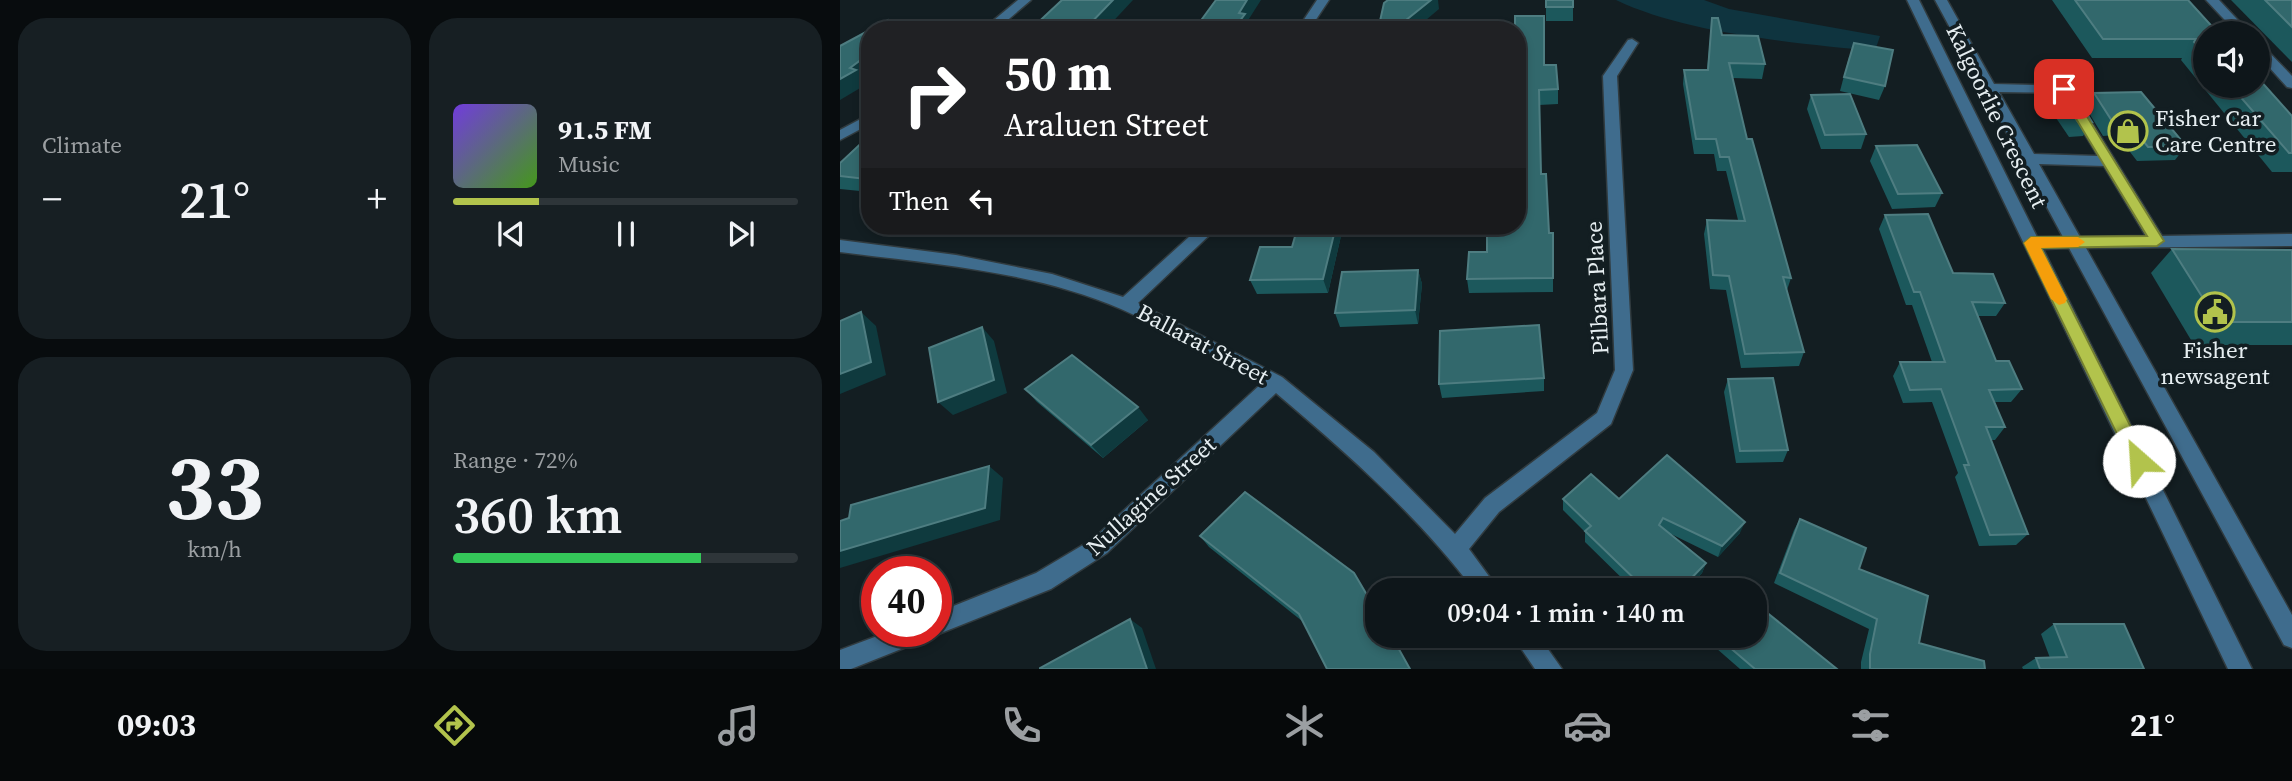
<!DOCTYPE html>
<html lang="en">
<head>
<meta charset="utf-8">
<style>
	:root { --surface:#0e161a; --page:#171f23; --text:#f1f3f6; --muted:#9b9fa2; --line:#2e3539; --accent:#b2c34c }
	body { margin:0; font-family:"Source Serif 4",serif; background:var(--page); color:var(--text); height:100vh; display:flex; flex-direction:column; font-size:26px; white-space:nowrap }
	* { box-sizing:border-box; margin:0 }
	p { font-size:23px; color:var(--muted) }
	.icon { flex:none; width:38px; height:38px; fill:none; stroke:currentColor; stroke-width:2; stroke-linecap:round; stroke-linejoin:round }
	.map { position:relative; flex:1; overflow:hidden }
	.drawer { display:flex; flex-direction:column; gap:18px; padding:18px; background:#080c0e; width:840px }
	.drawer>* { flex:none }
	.top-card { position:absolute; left:21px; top:21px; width:665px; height:214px; border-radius:28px; box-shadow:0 4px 10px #0003,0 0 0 2px var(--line); background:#202124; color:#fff; overflow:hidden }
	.fabs { position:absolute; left:1353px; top:21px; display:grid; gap:14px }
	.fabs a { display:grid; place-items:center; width:77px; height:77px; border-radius:50%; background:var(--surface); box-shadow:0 4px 10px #0003,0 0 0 2px var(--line); font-size:35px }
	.speed { position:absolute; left:21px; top:556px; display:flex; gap:14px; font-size:35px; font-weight:700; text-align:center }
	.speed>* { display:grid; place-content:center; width:91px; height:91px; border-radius:50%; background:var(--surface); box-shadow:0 4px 10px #0003,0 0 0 2px var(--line); line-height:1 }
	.speed .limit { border:10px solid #d22; background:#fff; color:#111 }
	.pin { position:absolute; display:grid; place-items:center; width:60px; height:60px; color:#fff; margin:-30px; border-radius:14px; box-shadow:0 4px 10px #0006 }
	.me { position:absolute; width:77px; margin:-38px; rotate:334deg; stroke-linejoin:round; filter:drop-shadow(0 0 5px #0008) }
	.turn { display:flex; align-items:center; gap:24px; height:147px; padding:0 28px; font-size:32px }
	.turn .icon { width:91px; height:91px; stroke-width:2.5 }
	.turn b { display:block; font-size:49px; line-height:60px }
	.then { display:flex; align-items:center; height:66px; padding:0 28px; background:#0003; gap:14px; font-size:26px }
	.big { font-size:52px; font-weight:600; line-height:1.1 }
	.drawer .tile { flex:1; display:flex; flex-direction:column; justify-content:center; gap:10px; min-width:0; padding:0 24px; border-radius:28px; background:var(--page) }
	.drawer .dial { align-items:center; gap:0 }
	.dial b { font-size:91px; line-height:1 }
	.song { display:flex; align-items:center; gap:21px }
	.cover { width:84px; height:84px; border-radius:10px; background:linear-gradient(135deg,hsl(260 70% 55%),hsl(100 70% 35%)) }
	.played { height:7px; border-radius:4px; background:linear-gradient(90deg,var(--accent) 25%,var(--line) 25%) }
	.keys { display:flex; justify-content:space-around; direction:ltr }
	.heat { display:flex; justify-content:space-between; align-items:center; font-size:38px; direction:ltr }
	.charge { height:10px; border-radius:5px; background:linear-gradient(90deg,#34c759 72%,var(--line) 0) }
	.drawer .tiles { flex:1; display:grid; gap:18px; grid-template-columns:repeat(2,1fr) }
	.trip { position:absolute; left:525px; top:578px; width:402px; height:70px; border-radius:28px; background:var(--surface); box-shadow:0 4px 10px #0003,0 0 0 2px var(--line); font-weight:600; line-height:70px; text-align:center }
	.tab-bar { display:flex; height:112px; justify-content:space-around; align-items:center; background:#06090a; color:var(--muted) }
	.tab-bar .icon { width:49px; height:49px }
	.tab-bar .selected { color:var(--accent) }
	.tab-bar b { font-size:32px; color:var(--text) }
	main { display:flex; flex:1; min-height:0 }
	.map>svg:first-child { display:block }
	.green { fill:#0f343f }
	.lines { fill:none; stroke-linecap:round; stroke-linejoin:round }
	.minor-casing { stroke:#313b3f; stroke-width:3 }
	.minor { fill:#3f6c8d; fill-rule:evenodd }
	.wall { fill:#1c585c }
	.shaded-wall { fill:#0f3a3e }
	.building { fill:#32686c; stroke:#4e7d81; stroke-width:2 }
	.route { fill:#b2c34c; stroke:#747f31; stroke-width:2 }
	.slow { fill:#f59e0b }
	.labels { text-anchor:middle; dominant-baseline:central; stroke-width:7; stroke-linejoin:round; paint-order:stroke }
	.street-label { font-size:23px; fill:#e6eef1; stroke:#131e22 }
	.poi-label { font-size:23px; fill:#e6eef1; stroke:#131e22; text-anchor:start }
</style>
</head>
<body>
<main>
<section class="drawer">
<div class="tiles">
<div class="tile"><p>Climate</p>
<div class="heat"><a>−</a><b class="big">21°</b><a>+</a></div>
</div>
<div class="tile">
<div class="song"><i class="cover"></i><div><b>91.5 FM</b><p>Music</p></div></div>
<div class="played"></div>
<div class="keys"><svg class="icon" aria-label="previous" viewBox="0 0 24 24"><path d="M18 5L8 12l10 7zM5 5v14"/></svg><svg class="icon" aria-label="pause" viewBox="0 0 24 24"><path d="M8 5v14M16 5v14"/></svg><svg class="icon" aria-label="next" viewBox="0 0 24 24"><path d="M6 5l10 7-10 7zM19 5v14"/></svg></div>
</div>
<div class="tile dial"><b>33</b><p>km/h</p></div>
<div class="tile"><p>Range · 72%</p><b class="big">360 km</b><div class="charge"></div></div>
</div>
</section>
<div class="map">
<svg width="1452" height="669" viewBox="0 0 1452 669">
	<rect width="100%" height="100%" fill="#131e22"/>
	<!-- green -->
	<path class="green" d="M776 0H864L889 9 1040 36 1035 51C957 43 847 34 776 0Z"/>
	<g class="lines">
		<!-- minor casing -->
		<g class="minor-casing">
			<g id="minor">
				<path d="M178 0H191L156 30H142Z"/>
				<path d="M477 0H489L469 30H457Z"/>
				<path d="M1067 0H1079L1197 237H1223L1095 0H1107L1154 84 1229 86 1322 236 1452 234V246L1246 248 1452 615V648L1444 645 1229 248 1203 249 1412 669H1388ZM1159 92 1220 93 1258 156 1194 154ZM1199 164 1264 166 1306 236 1240 237Z"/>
				<path d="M1366 0H1379L1410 33H1397Z"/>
				<path d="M792 39 798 43 777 76 793 370 771 424 659 512 629 549 659 590H634C577 515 508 454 436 393L267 553 211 589 96 635 88 632H96V613L196 573 253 539 422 383C376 358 329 330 281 309 194 271 93 264 0 252V240L116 255 212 274 283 297 361 226H379L298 303 442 377 534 452 615 534 645 498 757 413 775 370 763 76 788 40Z"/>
				<path d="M1418 44 1422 45 1452 76V88L1447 87 1418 55Z"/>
				<path d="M30 114V124L0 140V130Z"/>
				<path d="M48 632H87L84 640 11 669H0V650Z"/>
				<path d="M672 635H698L722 669H695Z"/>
			</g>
		</g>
		<!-- minor -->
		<use href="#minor" class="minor"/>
	</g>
	<!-- wall -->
	<g class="wall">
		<rect x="706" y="0" width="27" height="21"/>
		<path d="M1212 0H1348L1365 33V86H1418L1452 116V172H1432L1341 60 1342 58H1252Z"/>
		<path d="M1391 0H1452V62Z"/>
		<path d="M872 18 882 35 925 64 922 79 893 78 907 139 951 278 947 290 964 352 959 366 901 368 886 290 870 289 864 234 867 220H898L886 171H877L874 154H854L843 84 844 70H867Z"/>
		<path d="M657 28 704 65 718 89V104L699 105 701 174 709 233H713V292L629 293 627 279 647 252 677 226Z"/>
		<path d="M1009 57 1045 86 1039 100 1000 91Z"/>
		<path d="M1254 93 1346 146 1335 160 1297 161 1277 135 1263 136 1246 108Z"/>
		<path d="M1218 94 1252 122 1243 136 1229 137 1210 109Z"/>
		<path d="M971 95 1026 134 1021 149H981L967 109Z"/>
		<path d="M30 135V192L0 189V163Z"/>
		<path d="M1036 146 1102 193 1095 207 1052 209 1030 161Z"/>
		<path d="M1045 215 1113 273 1165 303 1156 316H1138L1156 361 1182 389 1171 402H1155L1165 427 1155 440H1151L1188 534 1176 545 1139 546 1115 477 1118 473 1092 402 1063 403 1053 376 1060 362H1092L1072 305H1066L1039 229Z"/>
		<path d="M458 226H541L503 227 488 293 417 294 410 280 452 247Z"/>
		<path d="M1332 249 1452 250V345H1354L1311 273Z"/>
		<path d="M578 270 582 284 578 324 500 327 495 313Z"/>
		<path d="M704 378V391L602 398 599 384Z"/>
		<path d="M888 379 948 450 943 462 896 463 884 392Z"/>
		<path d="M185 389 308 420 263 458 197 402Z"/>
		<path d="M405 492 462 621 369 547 360 536Z"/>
		<path d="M723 499H779L900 533 878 557 831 534 866 563 862 573 846 590H794L745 542V532L723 510Z"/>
		<path d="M960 519 1019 569 1079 643 1145 669H1021V662L1029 629 934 583 954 530Z"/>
		<path d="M1214 624 1304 669H1183L1182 667 1196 658H1210L1201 634Z"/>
		<path d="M880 639 997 669H900L876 648Z"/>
	</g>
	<!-- shaded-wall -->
	<g class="shaded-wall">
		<path d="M273 0H293L265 30H244Z"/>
		<path d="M407 0H421L407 22 409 28 408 30H393L399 13Z"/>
		<path d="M591 0H598L599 9 574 30H555Z"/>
		<path d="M30 53V75L24 80 27 84 0 100V79L10 68Z"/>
		<path d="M265 226H275L267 229Z"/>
		<path d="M496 226 503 227 488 293 483 279Z"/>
		<path d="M578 270 582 284 578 324 575 310Z"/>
		<path d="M21 312 36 326 46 375 0 394V374Z"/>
		<path d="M142 327 154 341 167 393 113 415 98 402Z"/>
		<path d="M298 407 308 420 263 458 251 445Z"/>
		<path d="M149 466 163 478 160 520 0 568V551Z"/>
		<path d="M905 522 900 533 878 557 882 546Z"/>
		<path d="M866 563 862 573 846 590H840Z"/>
		<path d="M290 619 302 628 316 669H307Z"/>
	</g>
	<!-- building -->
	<g class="building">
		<path d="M222 0H273L244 30H190Z"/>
		<path d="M376 0H407L399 13 405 14 393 30H354Z"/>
		<path d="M548 0H591L555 29 570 30H538L544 3Z"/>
		<rect x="706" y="0" width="27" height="7"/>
		<path d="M1235 0H1348L1378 33H1365V55L1354 42 1356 39H1263Z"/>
		<path d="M1425 0H1452V27Z"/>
		<path d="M675 16H704V65H716L718 89 699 90 701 174H706L709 233H713V278L627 279 629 252H647V226H677V30H657V28H675Z"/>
		<path d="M872 18H878L882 35 918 36 925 64 889 63 907 139H912L951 278 943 277 964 352 905 354 889 276 873 275 867 220 905 221 889 157H880L876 139H856L844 70H868Z"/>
		<path d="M48 20 54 30H30V53L10 68 16 70 0 79V46Z"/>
		<path d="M1014 43 1053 50 1045 86 1004 77Z"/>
		<path d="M1418 78 1452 116V153H1449L1391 86H1418Z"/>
		<path d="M1301 92 1346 146 1308 147 1287 121H1272L1254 93Z"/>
		<path d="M1010 94 1026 134 985 135 971 95Z"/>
		<path d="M1218 94H1235L1252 122H1238Z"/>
		<path d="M30 135V176L26 179 0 176V163Z"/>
		<path d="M1077 145 1102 193 1058 194 1036 146Z"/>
		<path d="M1088 214 1113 273 1153 274 1165 303 1132 302 1156 361H1169L1182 389 1149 390 1165 427H1146L1188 534 1150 535 1124 465H1129L1101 389 1070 390 1060 362H1105L1080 292H1074L1045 215Z"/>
		<path d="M458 226H496L483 279 410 280 420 247H452Z"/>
		<path d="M1332 249 1452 250V322H1378Z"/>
		<path d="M578 270 575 310 495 313 502 272Z"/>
		<path d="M21 312 31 362 0 374V321Z"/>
		<path d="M699 325 704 378 599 384 600 331Z"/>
		<path d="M142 327 154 380 98 402 89 348Z"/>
		<path d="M232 355 298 407 251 445 185 389Z"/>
		<path d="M933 378 948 450 900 451 888 379Z"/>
		<path d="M827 455 905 522 882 546 823 518 819 525 866 563 840 590H806L745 531 751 526 723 499 751 474 779 499Z"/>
		<path d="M149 466 145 508 0 551V521L9 518 11 505Z"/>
		<path d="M405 492 514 573 537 612V635H551L570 669H487L459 614 360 536Z"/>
		<path d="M960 519 1026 548 1019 569 1088 596 1079 643 1144 661 1145 669H1030V654L1037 619 940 573Z"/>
		<path d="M915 603 997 669H915L880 639 883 635H915Z"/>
		<path d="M290 619 307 669H200V668Z"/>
		<path d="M1214 624H1284L1304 669H1200L1196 658 1227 657Z"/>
	</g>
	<!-- route -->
	<path class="route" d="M1224 86 1230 89 1324 241 1317 246 1201 248 1308 461 1305 467 1299 469 1293 467 1184 243 1191 237 1307 236 1218 89Z"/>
	<!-- slow -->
	<path class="slow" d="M1191 237H1238L1245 242 1238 247 1201 248 1227 299 1225 303 1219 305 1211 299 1184 243Z"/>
	<!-- icons -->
	<defs>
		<g id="shop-ring" transform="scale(2.0125)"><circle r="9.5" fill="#131e22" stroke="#b2c34c" stroke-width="1.5"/><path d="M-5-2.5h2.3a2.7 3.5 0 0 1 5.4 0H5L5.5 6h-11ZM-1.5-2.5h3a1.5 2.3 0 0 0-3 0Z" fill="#b2c34c"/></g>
		<g id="civic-ring" transform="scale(2.0125)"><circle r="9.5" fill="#131e22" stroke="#b2c34c" stroke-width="1.5"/><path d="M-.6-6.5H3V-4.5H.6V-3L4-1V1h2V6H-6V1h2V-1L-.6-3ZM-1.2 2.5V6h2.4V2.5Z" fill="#b2c34c"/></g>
	</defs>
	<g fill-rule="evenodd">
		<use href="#shop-ring" x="1288" y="131"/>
		<use href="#civic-ring" x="1375" y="312"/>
	</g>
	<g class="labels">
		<!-- street labels -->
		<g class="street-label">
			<text transform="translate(1157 116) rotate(64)">Kalgoorlie Crescent</text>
			<text transform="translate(757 288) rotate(-93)">Pilbara Place</text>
			<text transform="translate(363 344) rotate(28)">Ballarat Street</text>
			<text transform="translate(311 496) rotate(-42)">Nullagine Street</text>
		</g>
		<!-- poi labels -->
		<g class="poi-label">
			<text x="1315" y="118">Fisher Car<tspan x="1315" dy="26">Care Centre</tspan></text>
			<text x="1375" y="350" text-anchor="middle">Fisher<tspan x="1375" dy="26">newsagent</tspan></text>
		</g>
	</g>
</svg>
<div class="fabs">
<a><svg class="icon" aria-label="sound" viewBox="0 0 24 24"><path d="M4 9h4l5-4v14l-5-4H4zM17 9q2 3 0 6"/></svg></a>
</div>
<div class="speed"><div class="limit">40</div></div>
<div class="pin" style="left:1224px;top:89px;background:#d93025"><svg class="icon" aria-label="arrive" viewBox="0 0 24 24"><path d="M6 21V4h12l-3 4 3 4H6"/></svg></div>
<svg class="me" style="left:1299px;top:461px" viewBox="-20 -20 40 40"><circle r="19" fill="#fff"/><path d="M0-13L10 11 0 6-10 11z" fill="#b2c34c"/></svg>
<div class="trip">09:04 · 1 min · 140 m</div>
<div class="top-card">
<div class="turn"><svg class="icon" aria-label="right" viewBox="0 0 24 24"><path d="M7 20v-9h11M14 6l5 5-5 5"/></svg><div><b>50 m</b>Araluen Street</div></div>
<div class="then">Then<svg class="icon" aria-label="left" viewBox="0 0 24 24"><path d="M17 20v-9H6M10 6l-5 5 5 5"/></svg></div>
</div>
</div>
</main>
<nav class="tab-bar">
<b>09:03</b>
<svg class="icon selected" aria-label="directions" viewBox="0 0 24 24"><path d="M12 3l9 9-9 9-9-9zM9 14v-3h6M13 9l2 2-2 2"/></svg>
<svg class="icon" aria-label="music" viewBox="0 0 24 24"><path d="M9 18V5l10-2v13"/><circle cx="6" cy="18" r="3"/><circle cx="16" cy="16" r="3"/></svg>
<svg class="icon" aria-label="phone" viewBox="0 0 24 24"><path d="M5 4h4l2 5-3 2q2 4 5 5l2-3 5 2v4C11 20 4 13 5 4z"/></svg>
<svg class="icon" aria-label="climate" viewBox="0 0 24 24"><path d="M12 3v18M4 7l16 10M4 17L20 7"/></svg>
<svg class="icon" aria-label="car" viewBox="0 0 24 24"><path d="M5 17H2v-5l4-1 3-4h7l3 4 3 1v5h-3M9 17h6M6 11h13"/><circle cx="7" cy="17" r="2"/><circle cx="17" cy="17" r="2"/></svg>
<svg class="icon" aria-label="filters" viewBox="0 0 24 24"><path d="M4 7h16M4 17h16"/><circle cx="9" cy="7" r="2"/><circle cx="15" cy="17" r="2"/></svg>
<b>21°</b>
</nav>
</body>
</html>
